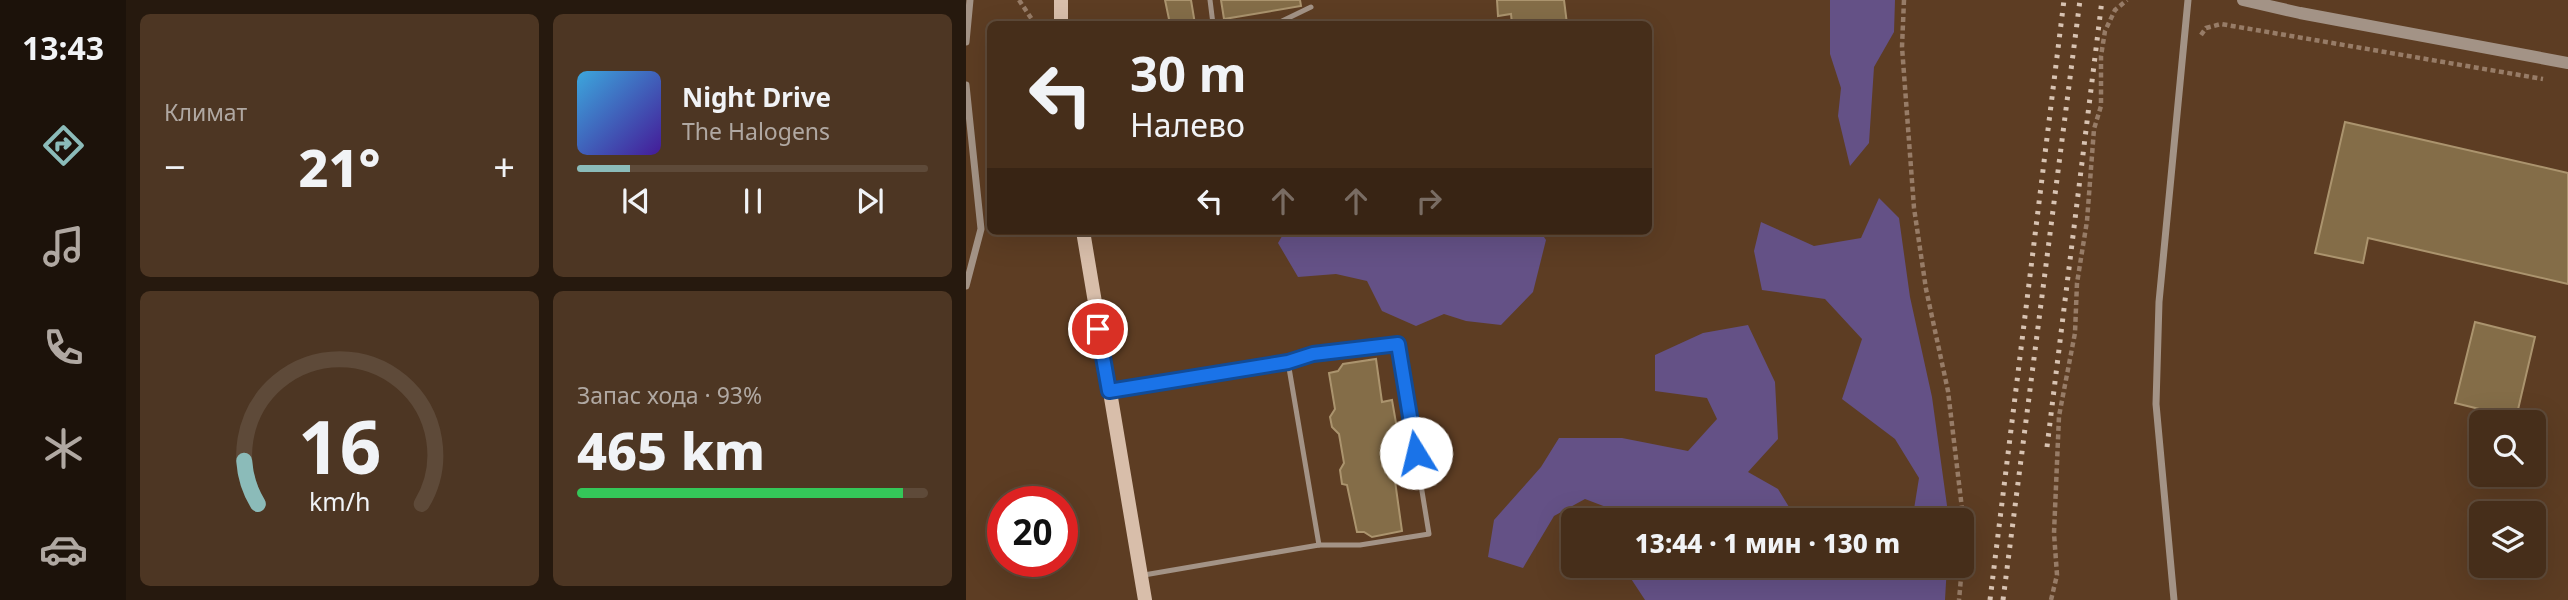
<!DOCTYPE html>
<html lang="ru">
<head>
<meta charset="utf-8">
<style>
	:root { --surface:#462e1a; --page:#4d3623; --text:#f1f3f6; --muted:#b0a8a2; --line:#5e4a39; --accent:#8bbbb9 }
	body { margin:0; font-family:"Noto Sans",sans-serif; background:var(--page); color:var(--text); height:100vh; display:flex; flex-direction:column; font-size:26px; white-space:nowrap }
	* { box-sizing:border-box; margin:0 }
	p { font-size:23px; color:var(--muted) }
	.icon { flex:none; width:38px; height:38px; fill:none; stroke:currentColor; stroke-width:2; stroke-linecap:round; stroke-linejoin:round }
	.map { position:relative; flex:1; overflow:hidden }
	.sheet { display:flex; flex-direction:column; gap:14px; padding:14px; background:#26190e; width:840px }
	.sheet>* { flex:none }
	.top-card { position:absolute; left:21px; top:21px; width:665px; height:214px; border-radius:10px; box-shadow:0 7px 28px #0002,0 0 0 2px var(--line); background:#462e1a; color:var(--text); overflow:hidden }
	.fabs { position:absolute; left:1503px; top:410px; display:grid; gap:14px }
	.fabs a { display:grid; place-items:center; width:77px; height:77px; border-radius:10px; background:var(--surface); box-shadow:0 7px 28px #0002,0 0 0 2px var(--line); font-size:35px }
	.speed { position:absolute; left:21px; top:486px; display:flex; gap:14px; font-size:35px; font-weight:700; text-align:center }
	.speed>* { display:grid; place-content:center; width:91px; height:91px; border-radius:50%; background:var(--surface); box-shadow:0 7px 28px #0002,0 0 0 2px var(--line); line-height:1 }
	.speed .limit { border:10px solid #d22; background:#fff; color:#111 }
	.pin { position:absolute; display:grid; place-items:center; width:60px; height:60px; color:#fff; margin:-30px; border:4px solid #fff; border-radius:50%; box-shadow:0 2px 7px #0007 }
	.me { position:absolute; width:77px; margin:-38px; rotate:351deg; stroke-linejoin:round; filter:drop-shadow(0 0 5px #0008) }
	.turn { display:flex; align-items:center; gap:24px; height:147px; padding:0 28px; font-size:32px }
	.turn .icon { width:91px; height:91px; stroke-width:2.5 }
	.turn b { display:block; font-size:49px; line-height:60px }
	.lanes { display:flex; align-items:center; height:66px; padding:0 28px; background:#0003; justify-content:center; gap:35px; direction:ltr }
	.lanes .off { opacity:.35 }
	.big { font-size:52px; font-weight:800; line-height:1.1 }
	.sheet .card { flex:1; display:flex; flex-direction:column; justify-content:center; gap:10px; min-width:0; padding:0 24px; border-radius:10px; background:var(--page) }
	.sheet .dial { align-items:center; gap:0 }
	.dial svg { height:182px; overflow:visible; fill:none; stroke:var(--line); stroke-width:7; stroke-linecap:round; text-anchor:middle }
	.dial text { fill:var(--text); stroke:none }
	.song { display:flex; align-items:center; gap:21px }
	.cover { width:84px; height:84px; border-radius:10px; background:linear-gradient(135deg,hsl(200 70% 55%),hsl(260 70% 35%)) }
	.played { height:7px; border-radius:4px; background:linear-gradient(90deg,var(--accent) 15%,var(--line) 15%) }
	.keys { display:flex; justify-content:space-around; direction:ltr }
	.heat { display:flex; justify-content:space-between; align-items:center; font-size:38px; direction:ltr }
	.charge { height:10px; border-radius:5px; background:linear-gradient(90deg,#34c759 93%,var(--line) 0) }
	.sheet .tiles { flex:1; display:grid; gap:14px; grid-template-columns:repeat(2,1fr) }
	.trip { position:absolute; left:595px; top:508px; width:413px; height:70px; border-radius:10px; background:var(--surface); box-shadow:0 7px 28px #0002,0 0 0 2px var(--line); font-weight:800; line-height:70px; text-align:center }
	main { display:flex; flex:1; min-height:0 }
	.tab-bar { display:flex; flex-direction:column; width:126px; justify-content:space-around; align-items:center; background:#1c120a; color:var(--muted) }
	.tab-bar .icon { width:49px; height:49px }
	.tab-bar .current { color:var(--accent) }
	.tab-bar b { font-size:32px; color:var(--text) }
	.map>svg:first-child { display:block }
	.green { fill:#645186 }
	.building { fill:#846d48; stroke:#ab946e; stroke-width:2 }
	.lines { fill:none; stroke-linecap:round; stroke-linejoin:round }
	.path { stroke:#977c67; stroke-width:4.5; stroke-dasharray:5 3.5; stroke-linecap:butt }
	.service { stroke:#a39386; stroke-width:5 }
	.minor { stroke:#a39386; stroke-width:7 }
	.tertiary { stroke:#a39386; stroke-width:12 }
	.secondary { stroke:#d8beaa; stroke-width:14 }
	.rail { stroke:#d8c3b2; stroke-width:5; stroke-dasharray:3.5 7; stroke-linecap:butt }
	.route-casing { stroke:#114b97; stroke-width:18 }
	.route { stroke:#1a73e8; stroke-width:12 }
</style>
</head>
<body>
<main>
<nav class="tab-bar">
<b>13:43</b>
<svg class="icon current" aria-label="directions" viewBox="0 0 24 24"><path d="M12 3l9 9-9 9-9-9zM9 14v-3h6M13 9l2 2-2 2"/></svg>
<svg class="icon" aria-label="music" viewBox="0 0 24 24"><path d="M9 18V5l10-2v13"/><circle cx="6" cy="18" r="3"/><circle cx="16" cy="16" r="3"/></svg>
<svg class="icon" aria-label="phone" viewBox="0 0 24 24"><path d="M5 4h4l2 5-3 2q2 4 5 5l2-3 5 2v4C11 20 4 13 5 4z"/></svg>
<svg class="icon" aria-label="climate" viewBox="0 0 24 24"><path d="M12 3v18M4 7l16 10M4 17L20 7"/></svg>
<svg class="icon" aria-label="car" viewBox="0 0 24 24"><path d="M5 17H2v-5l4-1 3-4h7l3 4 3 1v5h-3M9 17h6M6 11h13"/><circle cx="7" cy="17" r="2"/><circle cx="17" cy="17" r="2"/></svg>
</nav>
<section class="sheet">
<div class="tiles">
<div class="card"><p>Климат</p>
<div class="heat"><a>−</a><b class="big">21°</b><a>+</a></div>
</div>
<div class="card">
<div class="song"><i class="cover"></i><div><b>Night Drive</b><p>The Halogens</p></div></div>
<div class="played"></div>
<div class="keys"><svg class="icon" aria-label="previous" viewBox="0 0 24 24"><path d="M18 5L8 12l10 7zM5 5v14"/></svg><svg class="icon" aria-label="pause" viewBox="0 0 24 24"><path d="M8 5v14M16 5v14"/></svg><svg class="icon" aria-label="next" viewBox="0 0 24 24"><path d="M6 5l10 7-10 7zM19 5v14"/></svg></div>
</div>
<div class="card dial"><svg viewBox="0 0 100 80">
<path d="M14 69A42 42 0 1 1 86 69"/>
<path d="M14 69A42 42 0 0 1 8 50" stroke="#8bbbb9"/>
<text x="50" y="56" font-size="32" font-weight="700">16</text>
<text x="50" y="72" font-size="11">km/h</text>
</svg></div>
<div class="card"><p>Запас хода · 93%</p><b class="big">465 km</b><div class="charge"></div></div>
</div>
</section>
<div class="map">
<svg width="1602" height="600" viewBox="0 0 1602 600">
	<rect width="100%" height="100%" fill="#5d3d23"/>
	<!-- green -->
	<g class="green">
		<path d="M864 0H929L928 32 908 67 903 143 884 166 872 116 875 88 864 54Z"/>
		<path d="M913 198 933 218 944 297 966 397 983 520H943L948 509 953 478 929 439 876 399 896 339 859 299 796 290 788 251 795 222 848 246 895 238Z"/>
		<path d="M319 231H574L580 240 567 292 535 325 500 321 478 314 450 326 416 311 401 281 370 274 332 277 312 243Z"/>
		<path d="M782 325 809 382 812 439 782 472 812 489 831 520H661V515L619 499 588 516 557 568 522 557 528 520 575 467 593 438H656L722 451 751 419 741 398 689 391V355L737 333Z"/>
		<path d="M656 565H922L940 576 939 565H981L979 600H679Z"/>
	</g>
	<!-- building -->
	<g class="building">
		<path d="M199 0H225L229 24H204Z"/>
		<path d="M255 0H334L335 6 258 19Z"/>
		<path d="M531 0H598L601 24H546L545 14 532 16Z"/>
		<path d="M1379 122 1602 173V284L1402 238 1397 263 1349 253Z"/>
		<path d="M1509 322 1569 337 1550 418 1489 403Z"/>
		<path d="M410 359 416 402 426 400 440 480 429 481 436 531 406 537 398 532H391L381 485 376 484 374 470 378 463 373 434 366 427 364 417 369 409 363 373 372 371 377 364Z"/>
	</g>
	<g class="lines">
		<!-- path -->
		<g class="path">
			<path d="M53 0 69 24"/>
			<path d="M938 0 936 47 948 208 960 289 982 391 999 534 993 600"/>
			<path d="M1235 35 1240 28 1255 24 1577 79"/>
			<path d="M1085 600 1091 575 1088 533 1093 416 1109 333 1111 283 1121 221 1128 129 1135 106V56L1139 31 1149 10 1161 0"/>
		</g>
		<!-- service -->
		<g class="service">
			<path d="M244 0 247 24"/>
			<path d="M301 24 314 22 345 7"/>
			<path d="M322 362 353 545"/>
			<path d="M144 391 322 362 347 354 432 344 463 534 394 545H353L178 575"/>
		</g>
		<!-- minor -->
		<g class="minor">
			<path d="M0 42 4 0"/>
			<path d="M0 85 15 229 0 286"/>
			<path d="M1208 600 1190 404 1193 302 1222 0"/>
		</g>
		<!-- tertiary -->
		<path class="tertiary" d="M1277 0 1334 13 1602 63"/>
		<!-- secondary -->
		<g class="secondary">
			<path d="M95 24V0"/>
			<path d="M117 231 179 600"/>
		</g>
		<!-- rail -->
		<g class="rail">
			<path d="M1081 447 1136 0"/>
			<path d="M1024 600 1098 0"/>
			<path d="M1037 600 1114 0"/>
		</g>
	</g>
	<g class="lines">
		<!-- route casing -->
		<g class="route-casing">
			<path id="route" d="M132 329 143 391 322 362 347 354 432 344 450 453"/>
		</g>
		<!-- route -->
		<use href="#route" class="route"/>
	</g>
</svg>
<div class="fabs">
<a><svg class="icon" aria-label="search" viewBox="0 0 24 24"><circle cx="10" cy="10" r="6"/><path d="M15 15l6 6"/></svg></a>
<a><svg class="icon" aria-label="layers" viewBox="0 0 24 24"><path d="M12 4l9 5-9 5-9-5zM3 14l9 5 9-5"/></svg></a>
</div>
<div class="speed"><div class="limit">20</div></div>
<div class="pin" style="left:132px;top:329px;background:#d93025"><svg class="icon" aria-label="arrive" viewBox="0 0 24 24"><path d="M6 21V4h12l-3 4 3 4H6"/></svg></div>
<svg class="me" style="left:450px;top:453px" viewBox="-20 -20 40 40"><circle r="19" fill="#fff"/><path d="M0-13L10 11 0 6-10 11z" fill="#1a73e8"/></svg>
<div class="trip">13:44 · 1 мин · 130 m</div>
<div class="top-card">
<div class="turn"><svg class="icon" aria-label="left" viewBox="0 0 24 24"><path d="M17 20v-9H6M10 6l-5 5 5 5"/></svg><div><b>30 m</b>Налево</div></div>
<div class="lanes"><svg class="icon" aria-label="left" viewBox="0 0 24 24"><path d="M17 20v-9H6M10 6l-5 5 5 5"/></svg><svg class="icon off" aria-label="ahead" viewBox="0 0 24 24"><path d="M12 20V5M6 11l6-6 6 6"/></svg><svg class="icon off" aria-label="ahead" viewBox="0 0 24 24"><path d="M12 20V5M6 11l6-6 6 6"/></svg><svg class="icon off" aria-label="right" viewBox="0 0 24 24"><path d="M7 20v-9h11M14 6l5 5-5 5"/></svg></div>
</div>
</div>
</main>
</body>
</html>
